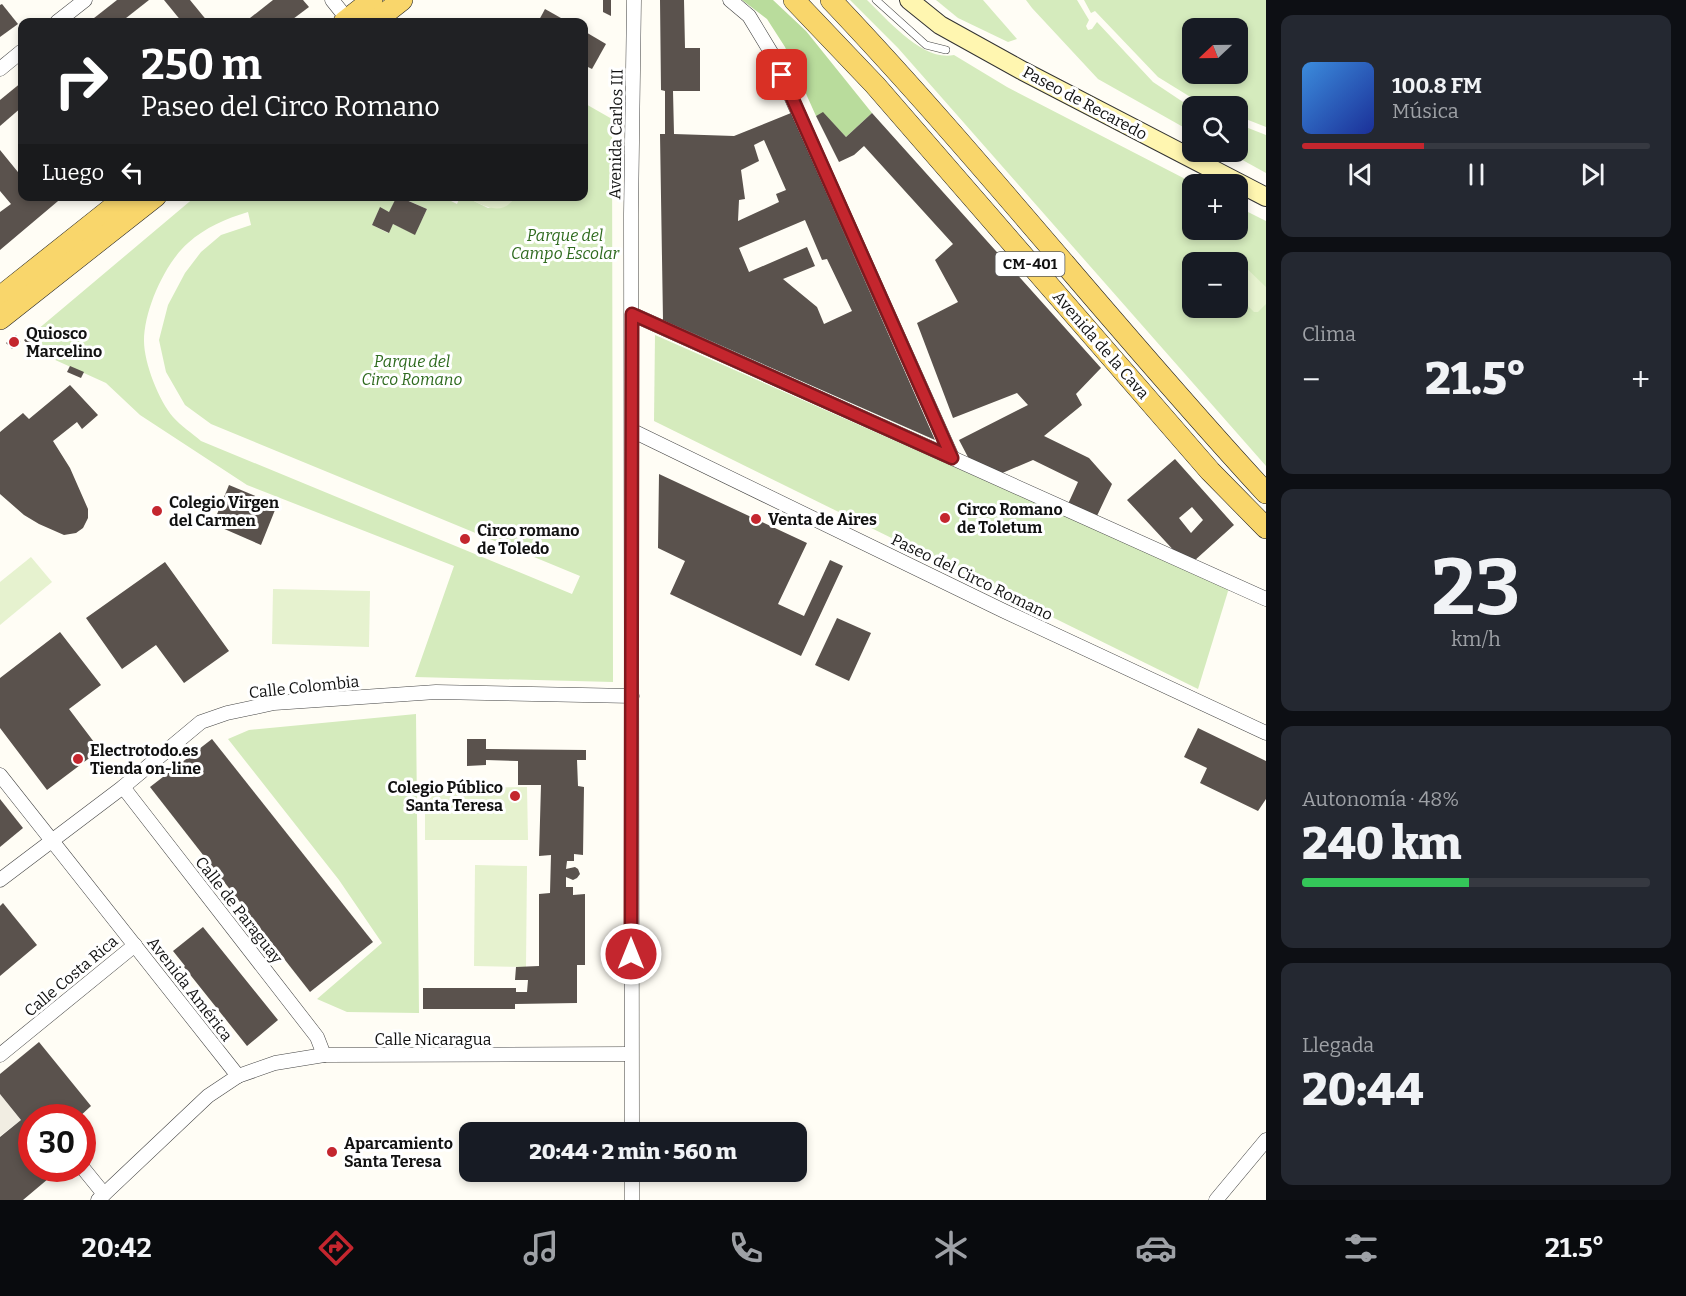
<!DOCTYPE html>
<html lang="es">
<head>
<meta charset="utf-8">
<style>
	:root { --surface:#171b24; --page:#242831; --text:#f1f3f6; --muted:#9ea1a6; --line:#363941; --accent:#c4262e }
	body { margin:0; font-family:Bitter,serif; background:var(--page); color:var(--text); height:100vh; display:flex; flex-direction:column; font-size:22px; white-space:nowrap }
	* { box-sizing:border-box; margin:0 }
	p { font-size:20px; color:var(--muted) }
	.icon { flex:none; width:33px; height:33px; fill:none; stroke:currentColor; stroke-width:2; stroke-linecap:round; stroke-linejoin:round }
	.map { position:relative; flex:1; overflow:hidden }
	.sheet { display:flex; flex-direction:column; gap:15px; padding:15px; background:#0d0f14; width:420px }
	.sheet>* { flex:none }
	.banner { position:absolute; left:18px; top:18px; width:570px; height:183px; border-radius:12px; box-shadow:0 3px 9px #0003; background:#202124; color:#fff; overflow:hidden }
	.needle { width:39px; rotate:248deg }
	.fabs { position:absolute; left:1182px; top:18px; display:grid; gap:12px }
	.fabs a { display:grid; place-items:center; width:66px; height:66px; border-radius:12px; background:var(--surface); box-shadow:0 3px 9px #0003; font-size:30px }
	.speed { position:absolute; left:18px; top:1104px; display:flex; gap:12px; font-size:30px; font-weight:700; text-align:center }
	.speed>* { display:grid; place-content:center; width:78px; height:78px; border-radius:50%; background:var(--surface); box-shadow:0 3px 9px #0003; line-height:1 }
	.speed .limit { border:9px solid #d22; background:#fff; color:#111 }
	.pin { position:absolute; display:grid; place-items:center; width:51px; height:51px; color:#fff; margin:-26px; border-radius:12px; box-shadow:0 3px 9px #0006 }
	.me { position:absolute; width:66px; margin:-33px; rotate:0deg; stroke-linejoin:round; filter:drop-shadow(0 0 4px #0008) }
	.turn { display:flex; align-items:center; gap:21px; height:126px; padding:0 24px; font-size:27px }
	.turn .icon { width:78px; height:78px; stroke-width:2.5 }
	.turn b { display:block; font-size:42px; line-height:51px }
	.then { display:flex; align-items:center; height:57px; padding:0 24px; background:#0003; gap:12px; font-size:22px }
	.big { font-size:45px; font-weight:800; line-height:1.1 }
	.sheet .widget { flex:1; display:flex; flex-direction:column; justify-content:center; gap:9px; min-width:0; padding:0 21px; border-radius:12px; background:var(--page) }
	.sheet .dial { align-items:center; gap:0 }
	.dial b { font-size:78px; line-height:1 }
	.song { display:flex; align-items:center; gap:18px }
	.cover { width:72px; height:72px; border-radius:9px; background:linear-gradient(135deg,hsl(210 70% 55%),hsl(230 70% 35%)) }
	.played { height:6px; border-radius:3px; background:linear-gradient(90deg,var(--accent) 35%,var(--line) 35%) }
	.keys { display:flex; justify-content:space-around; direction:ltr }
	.heat { display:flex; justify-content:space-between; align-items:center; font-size:33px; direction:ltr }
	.charge { height:9px; border-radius:4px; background:linear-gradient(90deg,#34c759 48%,var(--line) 0) }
	.trip { position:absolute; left:459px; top:1122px; width:348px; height:60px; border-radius:12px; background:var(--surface); box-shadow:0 3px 9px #0003; font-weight:800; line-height:60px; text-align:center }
	.tab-bar { display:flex; height:96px; justify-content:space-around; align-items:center; background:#090b0e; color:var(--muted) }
	.tab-bar .icon { width:42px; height:42px }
	.tab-bar .selected { color:var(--accent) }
	.tab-bar b { font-size:27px; color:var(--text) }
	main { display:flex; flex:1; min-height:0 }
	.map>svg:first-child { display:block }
	.green { fill:#d5ebbd; fill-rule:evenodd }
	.forest { fill:#b9dc9c }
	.pitch { fill:#e6f2cf }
	.plaza { fill:#f1ede2 }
	.building { fill:#5a524d; fill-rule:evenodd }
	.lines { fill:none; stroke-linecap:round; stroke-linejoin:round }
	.lane-casing { stroke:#444; stroke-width:8 }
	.street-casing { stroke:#444; stroke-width:15 }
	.secondary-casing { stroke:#333; stroke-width:20 }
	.primary-casing { stroke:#222; stroke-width:22 }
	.lane { stroke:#fff; stroke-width:7 }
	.street { stroke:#fff; stroke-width:14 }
	.secondary { stroke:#fff6b0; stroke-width:18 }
	.primary { stroke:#f9d66b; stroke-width:21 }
	.route-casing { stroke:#7f191e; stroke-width:15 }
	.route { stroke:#c4262e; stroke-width:10 }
	.poi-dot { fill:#c4262e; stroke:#fff; stroke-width:2 }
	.labels { text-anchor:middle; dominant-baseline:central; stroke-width:6; stroke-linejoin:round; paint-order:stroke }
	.shield { fill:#fff; stroke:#585858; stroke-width:1.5 }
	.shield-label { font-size:15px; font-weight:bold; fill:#111 }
	.street-label { font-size:16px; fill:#111; stroke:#fff }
	.park-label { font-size:16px; font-style:italic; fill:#2f6b1f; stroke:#fff }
	.poi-label { font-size:16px; font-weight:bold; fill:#111; stroke:#fff; text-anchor:start }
</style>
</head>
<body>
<main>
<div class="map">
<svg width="1266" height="1200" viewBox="0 0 1266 1200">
	<rect width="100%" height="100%" fill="#fffdf5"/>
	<!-- green -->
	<g class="green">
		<path d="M850 0H867C888 20 923 62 954 55L1007 87 1195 184H1192V230H1238V207L1266 221V466L898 48ZM1192 262H1238V308H1192Z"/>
		<path d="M936 0H983L1017 39 1008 42 958 18Z"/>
		<path d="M1026 0H1077L1089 20 1086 26 1088 30 1092 29 1097 22 1153 82 1192 108V132L1098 79 1032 8Z"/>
		<path d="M1084 0H1266V127L1238 116V106H1205L1158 77 1095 11 1091 13ZM1192 28H1238V74H1192Z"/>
		<path d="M584 103 612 119 613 682 415 677 454 566 247 485 140 415 106 383 31 349 43 339 37 330 195 197H397L389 212 380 208 372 225 388 233 393 224 415 234 427 209 400 197H443L457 204 460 197H466L488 208 512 201 515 197 584 196ZM248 212 251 225 221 235 201 252 185 273 168 305 159 340 166 372 185 405 211 424 580 576 572 594 201 441C192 433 181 426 173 417 159 401 144 363 144 341 144 310 165 263 188 243 206 227 225 219 248 212Z"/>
		<path d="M1238 124 1266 135V173L1228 152H1238Z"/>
		<path d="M655 335 1229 588 1198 689 654 421Z"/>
		<path d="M416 714 419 1013 347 1012 317 999 382 943 339 880 228 739 249 730Z"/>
	</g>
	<!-- forest -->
	<path class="forest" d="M742 0H773L806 31 872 113 846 137 823 113 816 116 785 47 767 19Z"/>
	<!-- pitch -->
	<g class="pitch">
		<path d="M466 197H515C502 218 482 205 466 197Z"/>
		<path d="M1234 261H1239L1266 287V304L1258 312H1254L1238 296V262H1233Z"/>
		<path d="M31 557 52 582 0 625V582Z"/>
		<path d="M273 589 370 591 369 647 272 644Z"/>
		<path d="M527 787 528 840H425V788Z"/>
		<path d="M475 865 527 866 526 967 474 966Z"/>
	</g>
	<!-- plaza -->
	<path class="plaza" d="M0 1094 21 1120 0 1136Z"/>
	<!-- building -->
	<g class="building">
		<path d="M117 0H149L121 22H89Z"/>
		<path d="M164 0H190L208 22H182Z"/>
		<path d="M273 0H303L309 7 289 22H245Z"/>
		<path d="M603 0H611V16L603 12Z"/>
		<path d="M660 0H684L685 48H700V91H673L674 134 734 136 791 113 935 440 663 320 660 134H665V91L661 90ZM764 140 786 190 776 194 779 202 738 221 739 200 745 199 741 170 759 161 754 145ZM805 220 822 260 827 259 852 311 824 324 817 307 783 279 815 266 807 247 749 272 739 248Z"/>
		<path d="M2 4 18 24 0 37V5Z"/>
		<path d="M545 9 568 22H538Z"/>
		<path d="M584 31 606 44 592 69 584 65Z"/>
		<path d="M22 82V107L0 126V100Z"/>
		<path d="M823 112 846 137 872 113 1101 368 1076 394 1082 405 1044 436 1089 458 1112 484 1096 518 1068 504 1078 482 1033 460 1000 474 969 459 959 440 1028 405 1017 393 953 418 917 323 958 302 935 260 953 244 864 146 854 155 839 162 816 116Z"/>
		<path d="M0 150 22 177V196H64L0 250V212L11 204 0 191Z"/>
		<path d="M397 196 427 209 415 235 393 224 389 233 372 225 380 207 389 212Z"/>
		<path d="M37 330 44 339 31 349 24 340Z"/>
		<path d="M16 335 21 342 12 349 6 343Z"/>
		<path d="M70 366 84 372 81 378 67 372Z"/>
		<path d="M70 385 98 415 82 429 77 422 53 441 70 468 88 509V518L83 528 76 533 64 535 39 524 24 515 0 494V432L23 413 29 419Z"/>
		<path d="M1175 459 1234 525 1194 561 1178 555 1127 500ZM1192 507 1203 520 1191 533 1179 518Z"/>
		<path d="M659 474 807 543 778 604 804 616 830 560 843 566 801 656 670 594 685 561 658 548Z"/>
		<path d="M229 485 277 505 261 545 213 524Z"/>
		<path d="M165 562 229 651 184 683 156 645 122 669 86 618Z"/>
		<path d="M837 618 871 633 849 681 815 665Z"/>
		<path d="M60 632 101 685 69 709 100 750 47 790 0 728V678Z"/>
		<path d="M1198 728 1266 761V799L1258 811 1200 783 1207 768 1184 757Z"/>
		<path d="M212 739 373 942 310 992 150 787Z"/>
		<path d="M467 739H486V749L586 750V760H577L578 786 584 787 583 855 574 854V861H567L566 869 575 867 578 869 580 874 577 878 573 880 566 877V887H573V895L585 894V965H577V1003L515 1004V1009H423V988H516V992H527L528 980H515L516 967 539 966V894L550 893 551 855 539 856 541 785H518V761L486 760V765L467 766Z"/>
		<path d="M0 799 23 828 0 847Z"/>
		<path d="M3 903 37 945 0 976V906Z"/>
		<path d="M203 927 278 1020 247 1046 184 967 185 966 173 951Z"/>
		<path d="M39 1042 91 1106 78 1118H32V1168H61L23 1200H0V1137L21 1120 0 1094V1074Z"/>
	</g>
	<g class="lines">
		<!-- lane casing -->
		<g class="lane-casing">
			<path id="lane" d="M876 0 926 45 946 50"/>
		</g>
		<!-- street casing -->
		<g class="street-casing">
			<g id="street">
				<path d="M332 0 348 20"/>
				<path d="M730 0 749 16 772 54 952 457"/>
				<path d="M57 22 85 0"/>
				<path d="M0 69 22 51"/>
				<path d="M632 314 1266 599"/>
				<path d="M633 431 1004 611 1266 733"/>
				<path d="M0 775 238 1076"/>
				<path d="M123 787 317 1037 324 1055"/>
				<path d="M0 880 123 787 201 722 227 713 274 703 436 692 632 696"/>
				<path d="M0 1055 135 945"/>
				<path d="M632 1132 631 214 634 0"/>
				<path d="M82 1167 104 1194"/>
				<path d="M98 1200 208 1096 238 1076 275 1063 324 1055 631 1054"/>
				<path d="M632 1200V1172"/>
				<path d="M1216 1200 1266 1140"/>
			</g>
		</g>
		<!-- secondary casing -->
		<g class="secondary-casing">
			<path id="secondary" d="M909 0 940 25 1023 71 1266 197"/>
		</g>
		<!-- primary casing -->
		<g class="primary-casing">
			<g id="primary">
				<path d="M794 0 875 85 1210 471 1266 528"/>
				<path d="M831 0C982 159 1117 332 1266 493"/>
				<path d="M344 22 372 0"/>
				<path d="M374 22 402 0"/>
				<path d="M0 297 127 196"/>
				<path d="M0 319 156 196"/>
			</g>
		</g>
		<!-- lane -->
		<use href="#lane" class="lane"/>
		<!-- street -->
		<use href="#street" class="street"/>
		<!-- secondary -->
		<use href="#secondary" class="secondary"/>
		<!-- primary -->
		<use href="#primary" class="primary"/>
	</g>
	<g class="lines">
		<!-- route casing -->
		<g class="route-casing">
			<path id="route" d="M631 954 632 314 952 458 782 75"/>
		</g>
		<!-- route -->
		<use href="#route" class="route"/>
	</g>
	<!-- markers -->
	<g class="poi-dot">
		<circle cx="14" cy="342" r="6"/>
		<circle cx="157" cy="511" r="6"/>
		<circle cx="945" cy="518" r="6"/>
		<circle cx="756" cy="519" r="6"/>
		<circle cx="465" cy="539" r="6"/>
		<circle cx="78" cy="759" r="6"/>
		<circle cx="515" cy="796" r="6"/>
		<circle cx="332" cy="1152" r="6"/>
	</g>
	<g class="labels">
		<!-- shield labels -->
		<rect class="shield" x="995.5" y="252" width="69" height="24" rx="4.5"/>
		<g class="shield-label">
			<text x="1030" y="264">CM-401</text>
		</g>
		<!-- street labels -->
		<g class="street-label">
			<text transform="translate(1085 103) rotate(28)">Paseo de Recaredo</text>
			<text transform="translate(616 134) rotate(-89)">Avenida Carlos III</text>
			<text transform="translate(1101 345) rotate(49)">Avenida de la Cava</text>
			<text transform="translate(972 577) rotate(26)">Paseo del Circo Romano</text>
			<text transform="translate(304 687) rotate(-6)">Calle Colombia</text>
			<text transform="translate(239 910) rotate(52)">Calle de Paraguay</text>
			<text transform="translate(71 976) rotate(-40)">Calle Costa Rica</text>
			<text transform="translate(190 989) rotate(52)">Avenida América</text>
			<text x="433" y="1039">Calle Nicaragua</text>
		</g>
		<!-- park labels -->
		<g class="park-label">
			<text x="565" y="235">Parque del<tspan x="565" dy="18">Campo Escolar</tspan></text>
			<text x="412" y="361">Parque del<tspan x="412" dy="18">Circo Romano</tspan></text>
		</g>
		<!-- poi labels -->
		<g class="poi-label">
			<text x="26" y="333">Quiosco<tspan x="26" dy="18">Marcelino</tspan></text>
			<text x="169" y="502">Colegio Virgen<tspan x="169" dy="18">del Carmen</tspan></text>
			<text x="957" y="509">Circo Romano<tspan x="957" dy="18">de Toletum</tspan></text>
			<text x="768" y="519">Venta de Aires</text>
			<text x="477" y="530">Circo romano<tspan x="477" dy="18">de Toledo</tspan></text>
			<text x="90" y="750">Electrotodo.es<tspan x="90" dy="18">Tienda on-line</tspan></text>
			<text x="503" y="787" text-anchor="end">Colegio Público<tspan x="503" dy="18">Santa Teresa</tspan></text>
			<text x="344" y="1143">Aparcamiento<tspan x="344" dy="18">Santa Teresa</tspan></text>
		</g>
	</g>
</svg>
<div class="fabs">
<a><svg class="needle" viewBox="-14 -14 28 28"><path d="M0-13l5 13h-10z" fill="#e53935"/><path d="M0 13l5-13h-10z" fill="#9ea1a6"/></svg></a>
<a><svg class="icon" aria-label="search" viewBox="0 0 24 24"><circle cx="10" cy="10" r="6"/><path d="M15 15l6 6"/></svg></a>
<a>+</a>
<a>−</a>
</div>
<div class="speed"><div class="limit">30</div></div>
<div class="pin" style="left:782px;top:75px;background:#d93025"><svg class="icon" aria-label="arrive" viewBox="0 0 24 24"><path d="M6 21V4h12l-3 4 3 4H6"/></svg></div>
<svg class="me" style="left:631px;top:954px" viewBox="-20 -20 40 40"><circle r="17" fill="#c4262e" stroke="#fff" stroke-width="3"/><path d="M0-11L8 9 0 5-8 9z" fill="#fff"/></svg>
<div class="trip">20:44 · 2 min · 560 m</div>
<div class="banner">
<div class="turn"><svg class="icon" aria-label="right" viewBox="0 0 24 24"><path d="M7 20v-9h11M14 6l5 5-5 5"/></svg><div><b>250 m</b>Paseo del Circo Romano</div></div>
<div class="then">Luego<svg class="icon" aria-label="left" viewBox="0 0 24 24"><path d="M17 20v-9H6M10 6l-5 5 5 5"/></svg></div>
</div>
</div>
<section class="sheet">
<div class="widget">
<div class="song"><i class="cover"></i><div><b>100.8 FM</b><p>Música</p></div></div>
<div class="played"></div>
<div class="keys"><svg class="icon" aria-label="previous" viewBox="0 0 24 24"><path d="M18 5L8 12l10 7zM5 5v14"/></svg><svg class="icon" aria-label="pause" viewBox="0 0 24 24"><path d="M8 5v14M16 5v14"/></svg><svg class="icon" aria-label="next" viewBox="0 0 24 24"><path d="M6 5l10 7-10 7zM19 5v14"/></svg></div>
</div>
<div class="widget"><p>Clima</p>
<div class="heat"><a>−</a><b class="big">21.5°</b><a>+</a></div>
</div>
<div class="widget dial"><b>23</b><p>km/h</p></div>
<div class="widget"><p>Autonomía · 48%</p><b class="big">240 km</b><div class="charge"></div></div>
<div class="widget"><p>Llegada</p><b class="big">20:44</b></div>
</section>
</main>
<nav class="tab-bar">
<b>20:42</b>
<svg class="icon selected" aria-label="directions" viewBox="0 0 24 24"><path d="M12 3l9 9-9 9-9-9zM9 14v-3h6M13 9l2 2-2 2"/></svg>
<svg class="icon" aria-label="music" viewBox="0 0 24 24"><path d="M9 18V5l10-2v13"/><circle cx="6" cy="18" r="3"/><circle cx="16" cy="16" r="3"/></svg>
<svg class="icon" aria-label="phone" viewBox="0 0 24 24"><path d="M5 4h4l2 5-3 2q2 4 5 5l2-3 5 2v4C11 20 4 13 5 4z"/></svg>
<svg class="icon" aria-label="climate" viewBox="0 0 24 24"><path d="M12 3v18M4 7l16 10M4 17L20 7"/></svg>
<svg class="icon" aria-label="car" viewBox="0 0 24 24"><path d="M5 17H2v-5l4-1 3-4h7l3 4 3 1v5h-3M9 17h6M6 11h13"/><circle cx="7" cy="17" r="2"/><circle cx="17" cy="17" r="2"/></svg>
<svg class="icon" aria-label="filters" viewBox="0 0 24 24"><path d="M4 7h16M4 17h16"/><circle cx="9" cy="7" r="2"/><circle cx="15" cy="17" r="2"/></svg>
<b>21.5°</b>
</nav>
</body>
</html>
